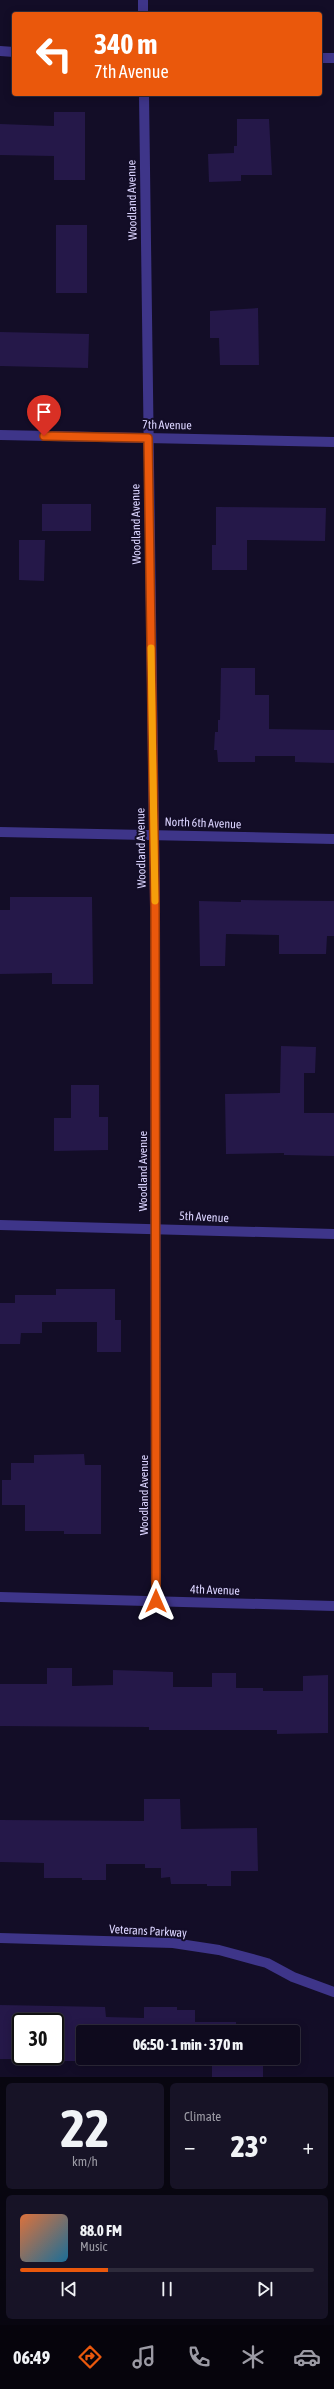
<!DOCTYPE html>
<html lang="en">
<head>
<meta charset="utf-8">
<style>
	:root { --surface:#0e0a1d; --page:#171326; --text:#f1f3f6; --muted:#9b9aa4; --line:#2e2b3b; --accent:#ea580c }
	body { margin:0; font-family:"Asap Condensed",sans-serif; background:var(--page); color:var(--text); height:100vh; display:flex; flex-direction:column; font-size:15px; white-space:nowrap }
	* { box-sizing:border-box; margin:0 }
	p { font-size:13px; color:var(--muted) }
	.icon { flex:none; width:22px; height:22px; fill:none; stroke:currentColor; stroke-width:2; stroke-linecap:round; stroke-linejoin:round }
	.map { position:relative; height:2077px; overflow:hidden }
	.panel { display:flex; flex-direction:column; gap:6px; padding:6px; background:#080610; flex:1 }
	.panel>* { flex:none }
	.banner { position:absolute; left:12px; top:12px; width:310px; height:84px; border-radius:4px; box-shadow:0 2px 10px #0003,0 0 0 1px var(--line); background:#ea580c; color:#fff; overflow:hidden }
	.speed { position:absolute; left:12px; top:2013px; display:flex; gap:8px; font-size:20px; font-weight:700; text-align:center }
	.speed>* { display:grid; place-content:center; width:52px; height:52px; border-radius:50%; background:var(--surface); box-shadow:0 2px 10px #0003,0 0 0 1px var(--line); line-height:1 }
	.speed .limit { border:2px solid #111; border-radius:6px; background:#fff; color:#111 }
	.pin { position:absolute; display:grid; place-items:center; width:34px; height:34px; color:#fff; margin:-41px -17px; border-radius:50% 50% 50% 0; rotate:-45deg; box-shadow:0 0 4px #0007 }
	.pin .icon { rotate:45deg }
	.me { position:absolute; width:44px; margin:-22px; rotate:0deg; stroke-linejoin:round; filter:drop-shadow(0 0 3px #0008) }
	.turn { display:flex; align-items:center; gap:14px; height:84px; padding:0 16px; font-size:18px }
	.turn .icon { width:52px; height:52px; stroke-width:2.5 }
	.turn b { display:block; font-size:28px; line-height:34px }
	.big { font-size:30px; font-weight:800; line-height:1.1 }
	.panel .widget { flex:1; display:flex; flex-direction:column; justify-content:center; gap:6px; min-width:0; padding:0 14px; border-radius:6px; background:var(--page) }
	.panel .dial { align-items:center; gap:0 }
	.dial b { font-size:52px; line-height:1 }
	.song { display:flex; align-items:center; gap:12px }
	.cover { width:48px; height:48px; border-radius:6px; background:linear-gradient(135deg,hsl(20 70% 55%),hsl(200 70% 35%)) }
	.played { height:4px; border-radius:2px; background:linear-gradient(90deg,var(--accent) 30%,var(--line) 30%) }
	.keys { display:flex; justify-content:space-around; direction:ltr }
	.heat { display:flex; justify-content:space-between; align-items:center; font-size:22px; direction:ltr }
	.panel .tiles { flex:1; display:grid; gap:6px; grid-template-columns:1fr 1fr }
	.widget:last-child { grid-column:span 2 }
	.trip { position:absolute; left:76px; top:2025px; width:224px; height:40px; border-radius:4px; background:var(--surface); box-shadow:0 2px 10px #0003,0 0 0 1px var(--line); font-weight:800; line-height:40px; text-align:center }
	.tab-bar { display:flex; height:64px; justify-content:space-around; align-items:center; background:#06040c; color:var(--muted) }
	.tab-bar .icon { width:28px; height:28px }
	.tab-bar .current { color:var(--accent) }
	.tab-bar b { font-size:18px; color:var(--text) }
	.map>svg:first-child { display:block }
	.building { fill:#251849; fill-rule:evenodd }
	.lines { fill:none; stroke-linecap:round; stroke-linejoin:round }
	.street { stroke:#3e3589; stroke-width:10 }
	.route-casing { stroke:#983908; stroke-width:10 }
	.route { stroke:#ea580c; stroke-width:7 }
	.slow { stroke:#f59e0b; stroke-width:7 }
	.labels { text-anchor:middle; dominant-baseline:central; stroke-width:4; stroke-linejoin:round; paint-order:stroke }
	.street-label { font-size:12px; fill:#dbd4ff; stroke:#130d27 }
</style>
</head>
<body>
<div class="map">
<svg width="334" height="2077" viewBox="0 0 334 2077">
	<rect width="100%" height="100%" fill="#130d27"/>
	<!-- building -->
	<g class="building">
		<path d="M54 112H85V180H54V156L0 155V124L54 126Z"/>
		<path d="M237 119H269L272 175H241V181L209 182 208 154 234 153V146H237Z"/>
		<rect x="56" y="225" width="31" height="68"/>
		<path d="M258 308 259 365H220L219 338H210V311Z"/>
		<path d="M0 332 89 334 88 368 0 366Z"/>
		<rect x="42" y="504" width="49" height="27"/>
		<path d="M216 507 326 508 325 541 247 540V570H212V545H216Z"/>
		<path d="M19 540H45L44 581 19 580Z"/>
		<path d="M221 668H255V695H269V729L334 730V763L295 762V756H255V762H218L217 750H214L215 732H218V720H220Z"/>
		<path d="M10 897H92L93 984H52V973L0 974V910H10Z"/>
		<path d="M241 900 334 901V936H327L326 954H279V935L226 934 225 966H200L199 901 241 902Z"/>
		<path d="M281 1046 316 1047 315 1073H304V1113H334V1156L284 1155V1153L226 1154 225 1094 280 1093Z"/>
		<path d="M71 1085H99V1117H108V1150L54 1151V1118H71Z"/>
		<path d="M56 1289H115V1320H121V1352H97V1322H42V1333H21L20 1344H0V1303H15V1295H56Z"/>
		<path d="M84 1454 85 1465H101V1534H64V1531H25V1505H2V1480H11V1463H34V1455Z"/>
		<path d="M47 1668H72V1686L113 1685V1670L173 1672V1687H212V1673H236V1688H263V1691H303V1676L328 1675V1733L277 1734V1730H149V1727L0 1726V1684H47Z"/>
		<path d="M144 1799H180L181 1829 257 1828 258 1871H231V1886H207V1884H171L170 1877 161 1878V1868H145V1864H106V1880H82V1878H44V1863L0 1862V1820L144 1821Z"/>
		<path d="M0 2005 105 2007 106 2017 144 2018V2007H177V2010H195V2022H236V2032H83V2058H263V2077H212V2064L79 2066V2061H14V2059H0ZM21 2022H55V2056H21Z"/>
	</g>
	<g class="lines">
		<!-- street -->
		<g class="street">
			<path d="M143 0V14"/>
			<path d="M0 51 14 52"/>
			<path d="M320 58H334"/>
			<path d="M144 94 155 907 156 1601"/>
			<path d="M0 435 334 442"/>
			<path d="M0 832 334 839"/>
			<path d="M0 1225 334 1234"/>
			<path d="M0 1597 334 1606"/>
			<path d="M0 1938 173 1943 219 1950 267 1963 293 1977 334 1992"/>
		</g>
	</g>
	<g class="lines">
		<!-- route casing -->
		<g class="route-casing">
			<path id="route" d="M44 436 148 438 155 907 156 1601"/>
		</g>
		<!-- route -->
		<use href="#route" class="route"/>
		<!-- slow -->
		<path class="slow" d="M151 648 155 901"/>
	</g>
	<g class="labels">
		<!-- street labels -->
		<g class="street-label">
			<text transform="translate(132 200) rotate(-91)">Woodland Avenue</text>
			<text transform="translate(167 425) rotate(1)">7th Avenue</text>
			<text transform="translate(136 524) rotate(-91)">Woodland Avenue</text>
			<text transform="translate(203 823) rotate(2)">North 6th Avenue</text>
			<text transform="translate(141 848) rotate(-91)">Woodland Avenue</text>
			<text transform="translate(143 1171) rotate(-90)">Woodland Avenue</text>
			<text transform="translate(204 1217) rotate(3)">5th Avenue</text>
			<text transform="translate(144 1495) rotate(-90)">Woodland Avenue</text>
			<text transform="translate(215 1590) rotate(2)">4th Avenue</text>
			<text transform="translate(148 1931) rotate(3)">Veterans Parkway</text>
		</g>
	</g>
</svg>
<div class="speed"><div class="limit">30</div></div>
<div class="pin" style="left:44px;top:436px;background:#d93025"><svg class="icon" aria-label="arrive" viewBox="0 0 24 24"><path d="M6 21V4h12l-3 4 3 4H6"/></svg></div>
<svg class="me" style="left:156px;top:1601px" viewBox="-20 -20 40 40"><path d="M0-17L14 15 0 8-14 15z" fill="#ea580c" stroke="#fff" stroke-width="4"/></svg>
<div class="trip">06:50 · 1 min · 370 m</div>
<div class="banner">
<div class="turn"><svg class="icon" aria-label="left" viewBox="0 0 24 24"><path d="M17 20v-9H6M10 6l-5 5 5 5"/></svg><div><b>340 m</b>7th Avenue</div></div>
</div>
</div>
<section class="panel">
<div class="tiles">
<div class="widget dial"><b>22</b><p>km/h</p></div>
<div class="widget"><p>Climate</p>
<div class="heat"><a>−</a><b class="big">23°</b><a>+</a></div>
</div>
<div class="widget">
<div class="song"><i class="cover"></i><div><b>88.0 FM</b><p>Music</p></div></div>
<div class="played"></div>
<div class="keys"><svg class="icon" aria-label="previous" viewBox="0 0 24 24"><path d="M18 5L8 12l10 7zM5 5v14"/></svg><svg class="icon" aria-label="pause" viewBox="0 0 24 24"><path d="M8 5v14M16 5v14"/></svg><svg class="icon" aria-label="next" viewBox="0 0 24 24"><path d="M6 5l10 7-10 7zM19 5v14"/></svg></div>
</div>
</div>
</section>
<nav class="tab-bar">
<b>06:49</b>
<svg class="icon current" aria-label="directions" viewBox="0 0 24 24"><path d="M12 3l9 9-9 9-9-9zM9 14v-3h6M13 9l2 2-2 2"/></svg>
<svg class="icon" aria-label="music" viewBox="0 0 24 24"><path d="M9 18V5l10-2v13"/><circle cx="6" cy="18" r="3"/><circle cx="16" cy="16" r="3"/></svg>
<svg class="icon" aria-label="phone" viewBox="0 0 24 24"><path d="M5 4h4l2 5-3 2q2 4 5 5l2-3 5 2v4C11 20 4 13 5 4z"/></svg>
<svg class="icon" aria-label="climate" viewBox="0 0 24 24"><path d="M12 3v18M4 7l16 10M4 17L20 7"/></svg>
<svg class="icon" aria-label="car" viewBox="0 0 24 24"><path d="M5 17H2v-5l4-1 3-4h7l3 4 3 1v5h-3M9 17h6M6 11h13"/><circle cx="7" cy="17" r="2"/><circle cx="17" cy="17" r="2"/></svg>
</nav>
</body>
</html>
